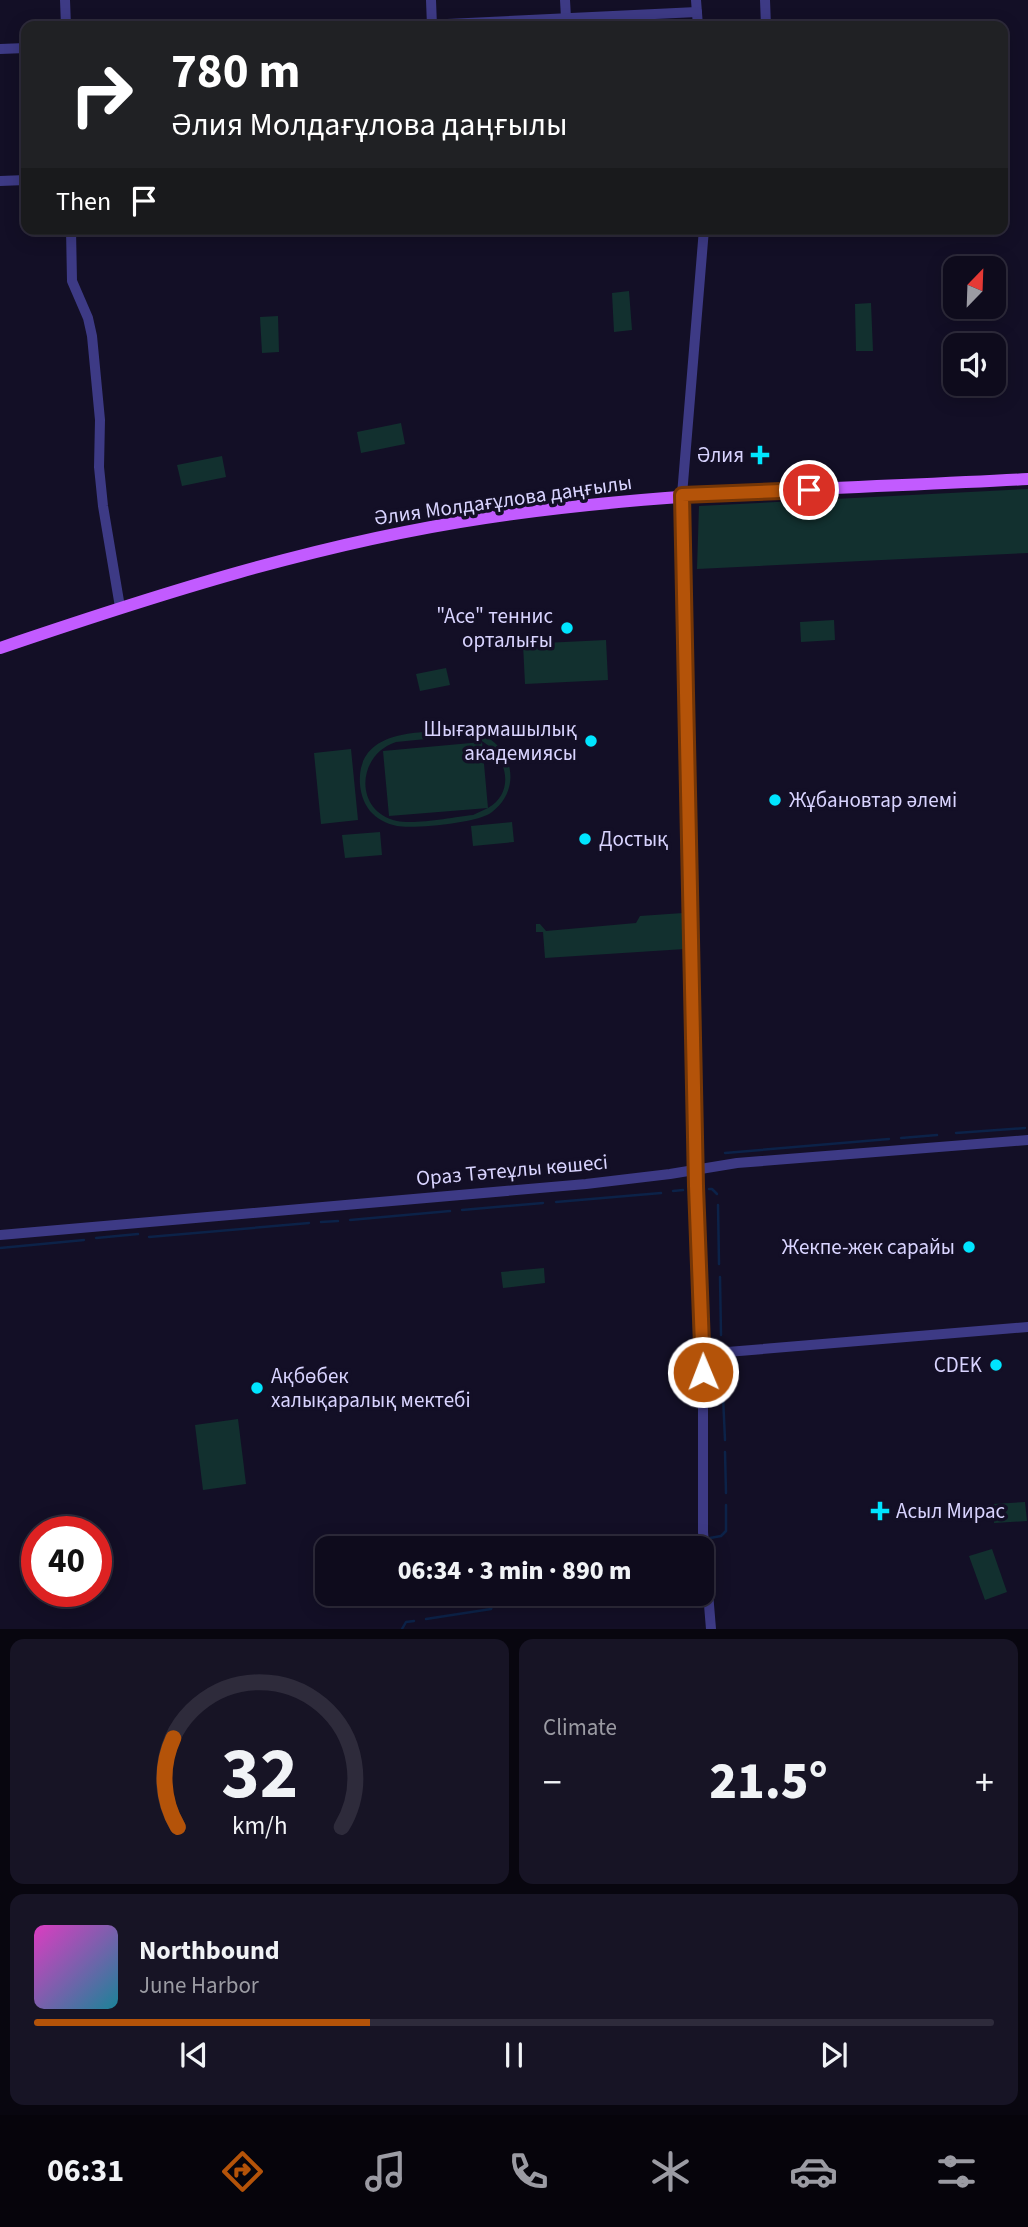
<!DOCTYPE html>
<html lang="en">
<head>
<meta charset="utf-8">
<style>
	:root { --surface:#0e0b1c; --page:#171425; --text:#f1f3f6; --muted:#9b9ba3; --line:#2e2b3b; --accent:#b45309 }
	body { margin:0; font-family:"Source Sans 3",sans-serif; background:var(--page); color:var(--text); height:100vh; display:flex; flex-direction:column; font-size:26px; white-space:nowrap }
	* { box-sizing:border-box; margin:0 }
	p { font-size:23px; color:var(--muted) }
	.icon { flex:none; width:38px; height:38px; fill:none; stroke:currentColor; stroke-width:2; stroke-linecap:round; stroke-linejoin:round }
	.map { position:relative; height:1629px; overflow:hidden }
	.details { display:flex; flex-direction:column; gap:10px; padding:10px; background:#08060f; flex:1 }
	.details>* { flex:none }
	.guide { position:absolute; left:21px; top:21px; width:987px; height:214px; border-radius:14px; box-shadow:0 4px 18px #0003,0 0 0 2px var(--line); background:#202124; color:#fff; overflow:hidden }
	.needle { width:46px; rotate:23deg }
	.fabs { position:absolute; left:943px; top:256px; display:grid; gap:14px }
	.fabs a { display:grid; place-items:center; width:63px; height:63px; border-radius:14px; background:var(--surface); box-shadow:0 4px 18px #0003,0 0 0 2px var(--line); font-size:35px }
	.speed { position:absolute; left:21px; top:1516px; display:flex; gap:14px; font-size:35px; font-weight:700; text-align:center }
	.speed>* { display:grid; place-content:center; width:91px; height:91px; border-radius:50%; background:var(--surface); box-shadow:0 4px 18px #0003,0 0 0 2px var(--line); line-height:1 }
	.speed .limit { border:10px solid #d22; background:#fff; color:#111 }
	.pin { position:absolute; display:grid; place-items:center; width:60px; height:60px; color:#fff; margin:-30px; border:4px solid #fff; border-radius:50%; box-shadow:0 2px 7px #0007 }
	.me { position:absolute; width:77px; margin:-38px; rotate:359deg; stroke-linejoin:round; filter:drop-shadow(0 0 5px #0008) }
	.turn { display:flex; align-items:center; gap:24px; height:147px; padding:0 35px; font-size:32px }
	.turn .icon { width:91px; height:91px; stroke-width:2.5 }
	.turn b { display:block; font-size:49px; line-height:60px }
	.then { display:flex; align-items:center; height:66px; padding:0 35px; background:#0003; gap:14px; font-size:26px }
	.big { font-size:52px; font-weight:800; line-height:1.1 }
	.details .widget { flex:1; display:flex; flex-direction:column; justify-content:center; gap:10px; min-width:0; padding:0 24px; border-radius:14px; background:var(--page) }
	.details .dial { align-items:center; gap:0 }
	.dial svg { height:182px; overflow:visible; fill:none; stroke:var(--line); stroke-width:7; stroke-linecap:round; text-anchor:middle }
	.dial text { fill:var(--text); stroke:none }
	.song { display:flex; align-items:center; gap:21px }
	.cover { width:84px; height:84px; border-radius:10px; background:linear-gradient(135deg,hsl(310 70% 55%),hsl(190 70% 35%)) }
	.played { height:7px; border-radius:4px; background:linear-gradient(90deg,var(--accent) 35%,var(--line) 35%) }
	.keys { display:flex; justify-content:space-around; direction:ltr }
	.heat { display:flex; justify-content:space-between; align-items:center; font-size:38px; direction:ltr }
	.details .tiles { flex:1; display:grid; gap:10px; grid-template-columns:1fr 1fr }
	.widget:last-child { grid-column:span 2 }
	.trip { position:absolute; left:315px; top:1536px; width:399px; height:70px; border-radius:14px; background:var(--surface); box-shadow:0 4px 18px #0003,0 0 0 2px var(--line); font-weight:800; line-height:70px; text-align:center }
	.tabs { display:flex; height:112px; justify-content:space-around; align-items:center; background:#06040b; color:var(--muted) }
	.tabs .icon { width:49px; height:49px }
	.tabs .active { color:var(--accent) }
	.tabs b { font-size:32px; color:var(--text) }
	.map>svg:first-child { display:block }
	.green { fill:#12302f; fill-rule:evenodd }
	.lines { fill:none; stroke-linecap:round; stroke-linejoin:round }
	.stream { stroke:#0c2248; stroke-width:2.5 }
	.minor { stroke:#3d3a85; stroke-width:10 }
	.major { stroke:#c25bff; stroke-width:12 }
	.route-casing { stroke:#753606; stroke-width:18 }
	.route { stroke:#b45309; stroke-width:12 }
	.poi-dot { fill:#00e5ff; stroke:#130f26; stroke-width:2.5 }
	.labels { text-anchor:middle; dominant-baseline:central; stroke-width:7; stroke-linejoin:round; paint-order:stroke }
	.poi-label { font-size:21px; fill:#d9d4ff; stroke:#130f26; text-anchor:end }
	.street-label { font-size:21px; fill:#d9d4ff; stroke:#130f26 }
</style>
</head>
<body>
<div class="map">
<svg width="1028" height="1629" viewBox="0 0 1028 1629">
	<rect width="100%" height="100%" fill="#130f26"/>
	<!-- green -->
	<g class="green">
		<path d="M629 291 632 330 614 332 612 293Z"/>
		<path d="M871 303 873 351H856L855 304Z"/>
		<path d="M278 316 279 352 262 353 260 317Z"/>
		<path d="M401 423 405 444 361 453 357 432Z"/>
		<path d="M222 456 226 477 182 486 177 465Z"/>
		<path d="M1028 489V553L697 569 699 506Z"/>
		<path d="M834 620 835 640 801 642 800 622Z"/>
		<path d="M606 640 608 680 525 684 523 644Z"/>
		<path d="M446 668 450 685 420 691 416 674Z"/>
		<path d="M461 730C506 731 529 783 492 812 479 823 414 829 397 826 387 824 377 819 370 811 362 801 359 788 360 775 364 727 426 733 461 730ZM466 735C501 741 522 788 488 808L482 742 383 751 389 816 488 808 473 815C454 817 415 825 397 821 354 812 356 755 396 742Z"/>
		<path d="M351 749 358 820 321 824 314 753Z"/>
		<path d="M512 822 514 842 473 846 471 826Z"/>
		<path d="M380 832 382 855 345 858 342 835Z"/>
		<path d="M683 913 685 949 545 958 543 932H536V924H540L546 931 636 923 640 916Z"/>
		<path d="M544 1268 545 1283 503 1288 501 1272Z"/>
		<path d="M238 1419 246 1484 203 1490 195 1425Z"/>
		<path d="M1025 1502 1027 1521 994 1523 993 1504Z"/>
		<path d="M992 1549 1007 1592 985 1600 969 1556Z"/>
	</g>
	<g class="lines">
		<!-- stream -->
		<g class="stream">
			<path d="M956 1133 1025 1128"/>
			<path d="M901 1138 937 1135"/>
			<path d="M725 1153 889 1139"/>
			<path d="M709 1189H712L717 1194"/>
			<path d="M673 1191 683 1190"/>
			<path d="M556 1202 661 1193"/>
			<path d="M718 1205 719 1264"/>
			<path d="M462 1210 543 1203"/>
			<path d="M350 1220 450 1211"/>
			<path d="M321 1222 338 1221"/>
			<path d="M149 1237 309 1223"/>
			<path d="M96 1238 138 1234"/>
			<path d="M0 1248 84 1240"/>
			<path d="M720 1277 721 1335"/>
			<path d="M721 1343V1347"/>
			<path d="M722 1359V1384"/>
			<path d="M723 1396 725 1440"/>
			<path d="M725 1452 726 1493"/>
			<path d="M710 1538 721 1536 726 1531V1505"/>
			<path d="M680 1542 696 1540"/>
			<path d="M624 1549 673 1543"/>
			<path d="M426 1619 491 1609 497 1594"/>
			<path d="M402 1629 406 1622 414 1621"/>
		</g>
		<!-- minor -->
		<g class="minor">
			<path d="M65 0 66 26"/>
			<path d="M431 0 432 26"/>
			<path d="M565 0 566 18"/>
			<path d="M696 0 698 26"/>
			<path d="M765 0 766 26"/>
			<path d="M405 26 697 12"/>
			<path d="M0 49 26 48"/>
			<path d="M0 181 26 180"/>
			<path d="M71 229 72 281 88 318 92 336 100 420 99 467 103 506 120 607"/>
			<path d="M704 229 682 495 696 1186 703 1354V1532L711 1629"/>
			<path d="M0 1235 586 1184 670 1174 737 1163 1028 1140"/>
			<path d="M703 1354 1028 1327"/>
		</g>
		<!-- major -->
		<path class="major" d="M0 648C159 594 318 543 485 518 665 491 847 489 1028 479"/>
	</g>
	<g class="lines">
		<!-- route casing -->
		<g class="route-casing">
			<path id="route" d="M703 1372 696 1186 682 495 809 490"/>
		</g>
		<!-- route -->
		<use href="#route" class="route"/>
	</g>
	<!-- markers -->
	<g class="poi-dot">
		<path d="M756.5 444.5h7v7h7v7h-7v7h-7v-7h-7v-7h7z"/>
		<circle cx="567" cy="628" r="7"/>
		<circle cx="591" cy="741" r="7"/>
		<circle cx="775" cy="800" r="7"/>
		<circle cx="585" cy="839" r="7"/>
		<circle cx="969" cy="1247" r="7"/>
		<circle cx="996" cy="1365" r="7"/>
		<circle cx="257" cy="1388" r="7"/>
		<path d="M876.5 1500.5h7v7h7v7h-7v7h-7v-7h-7v-7h7z"/>
	</g>
	<g class="labels">
		<!-- poi labels -->
		<g class="poi-label">
			<text x="744" y="455">Әлия</text>
			<text x="553" y="616">"Ace" теннис<tspan x="553" dy="24">орталығы</tspan></text>
			<text x="577" y="729">Шығармашылық<tspan x="577" dy="24">академиясы</tspan></text>
			<text x="789" y="800" text-anchor="start">Жұбановтар әлемі</text>
			<text x="599" y="839" text-anchor="start">Достық</text>
			<text x="955" y="1247">Жекпе-жек сарайы</text>
			<text x="982" y="1365">CDEK</text>
			<text x="271" y="1376" text-anchor="start">Ақбөбек<tspan x="271" dy="24">халықаралық мектебі</tspan></text>
			<text x="896" y="1511" text-anchor="start">Асыл Мирас</text>
		</g>
		<!-- street labels -->
		<g class="street-label">
			<text transform="translate(503 500) rotate(-8)">Әлия Молдағұлова даңғылы</text>
			<text transform="translate(512 1170) rotate(-5)">Ораз Тәтеұлы көшесі</text>
		</g>
	</g>
</svg>
<div class="fabs">
<a><svg class="needle" viewBox="-14 -14 28 28"><path d="M0-13l5 13h-10z" fill="#e53935"/><path d="M0 13l5-13h-10z" fill="#9b9ba3"/></svg></a>
<a><svg class="icon" aria-label="sound" viewBox="0 0 24 24"><path d="M4 9h4l5-4v14l-5-4H4zM17 9q2 3 0 6"/></svg></a>
</div>
<div class="speed"><div class="limit">40</div></div>
<div class="pin" style="left:809px;top:490px;background:#d93025"><svg class="icon" aria-label="arrive" viewBox="0 0 24 24"><path d="M6 21V4h12l-3 4 3 4H6"/></svg></div>
<svg class="me" style="left:703px;top:1372px" viewBox="-20 -20 40 40"><circle r="17" fill="#b45309" stroke="#fff" stroke-width="3"/><path d="M0-11L8 9 0 5-8 9z" fill="#fff"/></svg>
<div class="trip">06:34 · 3 min · 890 m</div>
<div class="guide">
<div class="turn"><svg class="icon" aria-label="right" viewBox="0 0 24 24"><path d="M7 20v-9h11M14 6l5 5-5 5"/></svg><div><b>780 m</b>Әлия Молдағұлова даңғылы</div></div>
<div class="then">Then<svg class="icon" aria-label="arrive" viewBox="0 0 24 24"><path d="M6 21V4h12l-3 4 3 4H6"/></svg></div>
</div>
</div>
<section class="details">
<div class="tiles">
<div class="widget dial"><svg viewBox="0 0 100 80">
<path d="M14 69A42 42 0 1 1 86 69"/>
<path d="M14 69A42 42 0 0 1 12 30" stroke="#b45309"/>
<text x="50" y="56" font-size="32" font-weight="700">32</text>
<text x="50" y="72" font-size="11">km/h</text>
</svg></div>
<div class="widget"><p>Climate</p>
<div class="heat"><a>−</a><b class="big">21.5°</b><a>+</a></div>
</div>
<div class="widget">
<div class="song"><i class="cover"></i><div><b>Northbound</b><p>June Harbor</p></div></div>
<div class="played"></div>
<div class="keys"><svg class="icon" aria-label="previous" viewBox="0 0 24 24"><path d="M18 5L8 12l10 7zM5 5v14"/></svg><svg class="icon" aria-label="pause" viewBox="0 0 24 24"><path d="M8 5v14M16 5v14"/></svg><svg class="icon" aria-label="next" viewBox="0 0 24 24"><path d="M6 5l10 7-10 7zM19 5v14"/></svg></div>
</div>
</div>
</section>
<nav class="tabs">
<b>06:31</b>
<svg class="icon active" aria-label="directions" viewBox="0 0 24 24"><path d="M12 3l9 9-9 9-9-9zM9 14v-3h6M13 9l2 2-2 2"/></svg>
<svg class="icon" aria-label="music" viewBox="0 0 24 24"><path d="M9 18V5l10-2v13"/><circle cx="6" cy="18" r="3"/><circle cx="16" cy="16" r="3"/></svg>
<svg class="icon" aria-label="phone" viewBox="0 0 24 24"><path d="M5 4h4l2 5-3 2q2 4 5 5l2-3 5 2v4C11 20 4 13 5 4z"/></svg>
<svg class="icon" aria-label="climate" viewBox="0 0 24 24"><path d="M12 3v18M4 7l16 10M4 17L20 7"/></svg>
<svg class="icon" aria-label="car" viewBox="0 0 24 24"><path d="M5 17H2v-5l4-1 3-4h7l3 4 3 1v5h-3M9 17h6M6 11h13"/><circle cx="7" cy="17" r="2"/><circle cx="17" cy="17" r="2"/></svg>
<svg class="icon" aria-label="filters" viewBox="0 0 24 24"><path d="M4 7h16M4 17h16"/><circle cx="9" cy="7" r="2"/><circle cx="15" cy="17" r="2"/></svg>
</nav>
</body>
</html>
